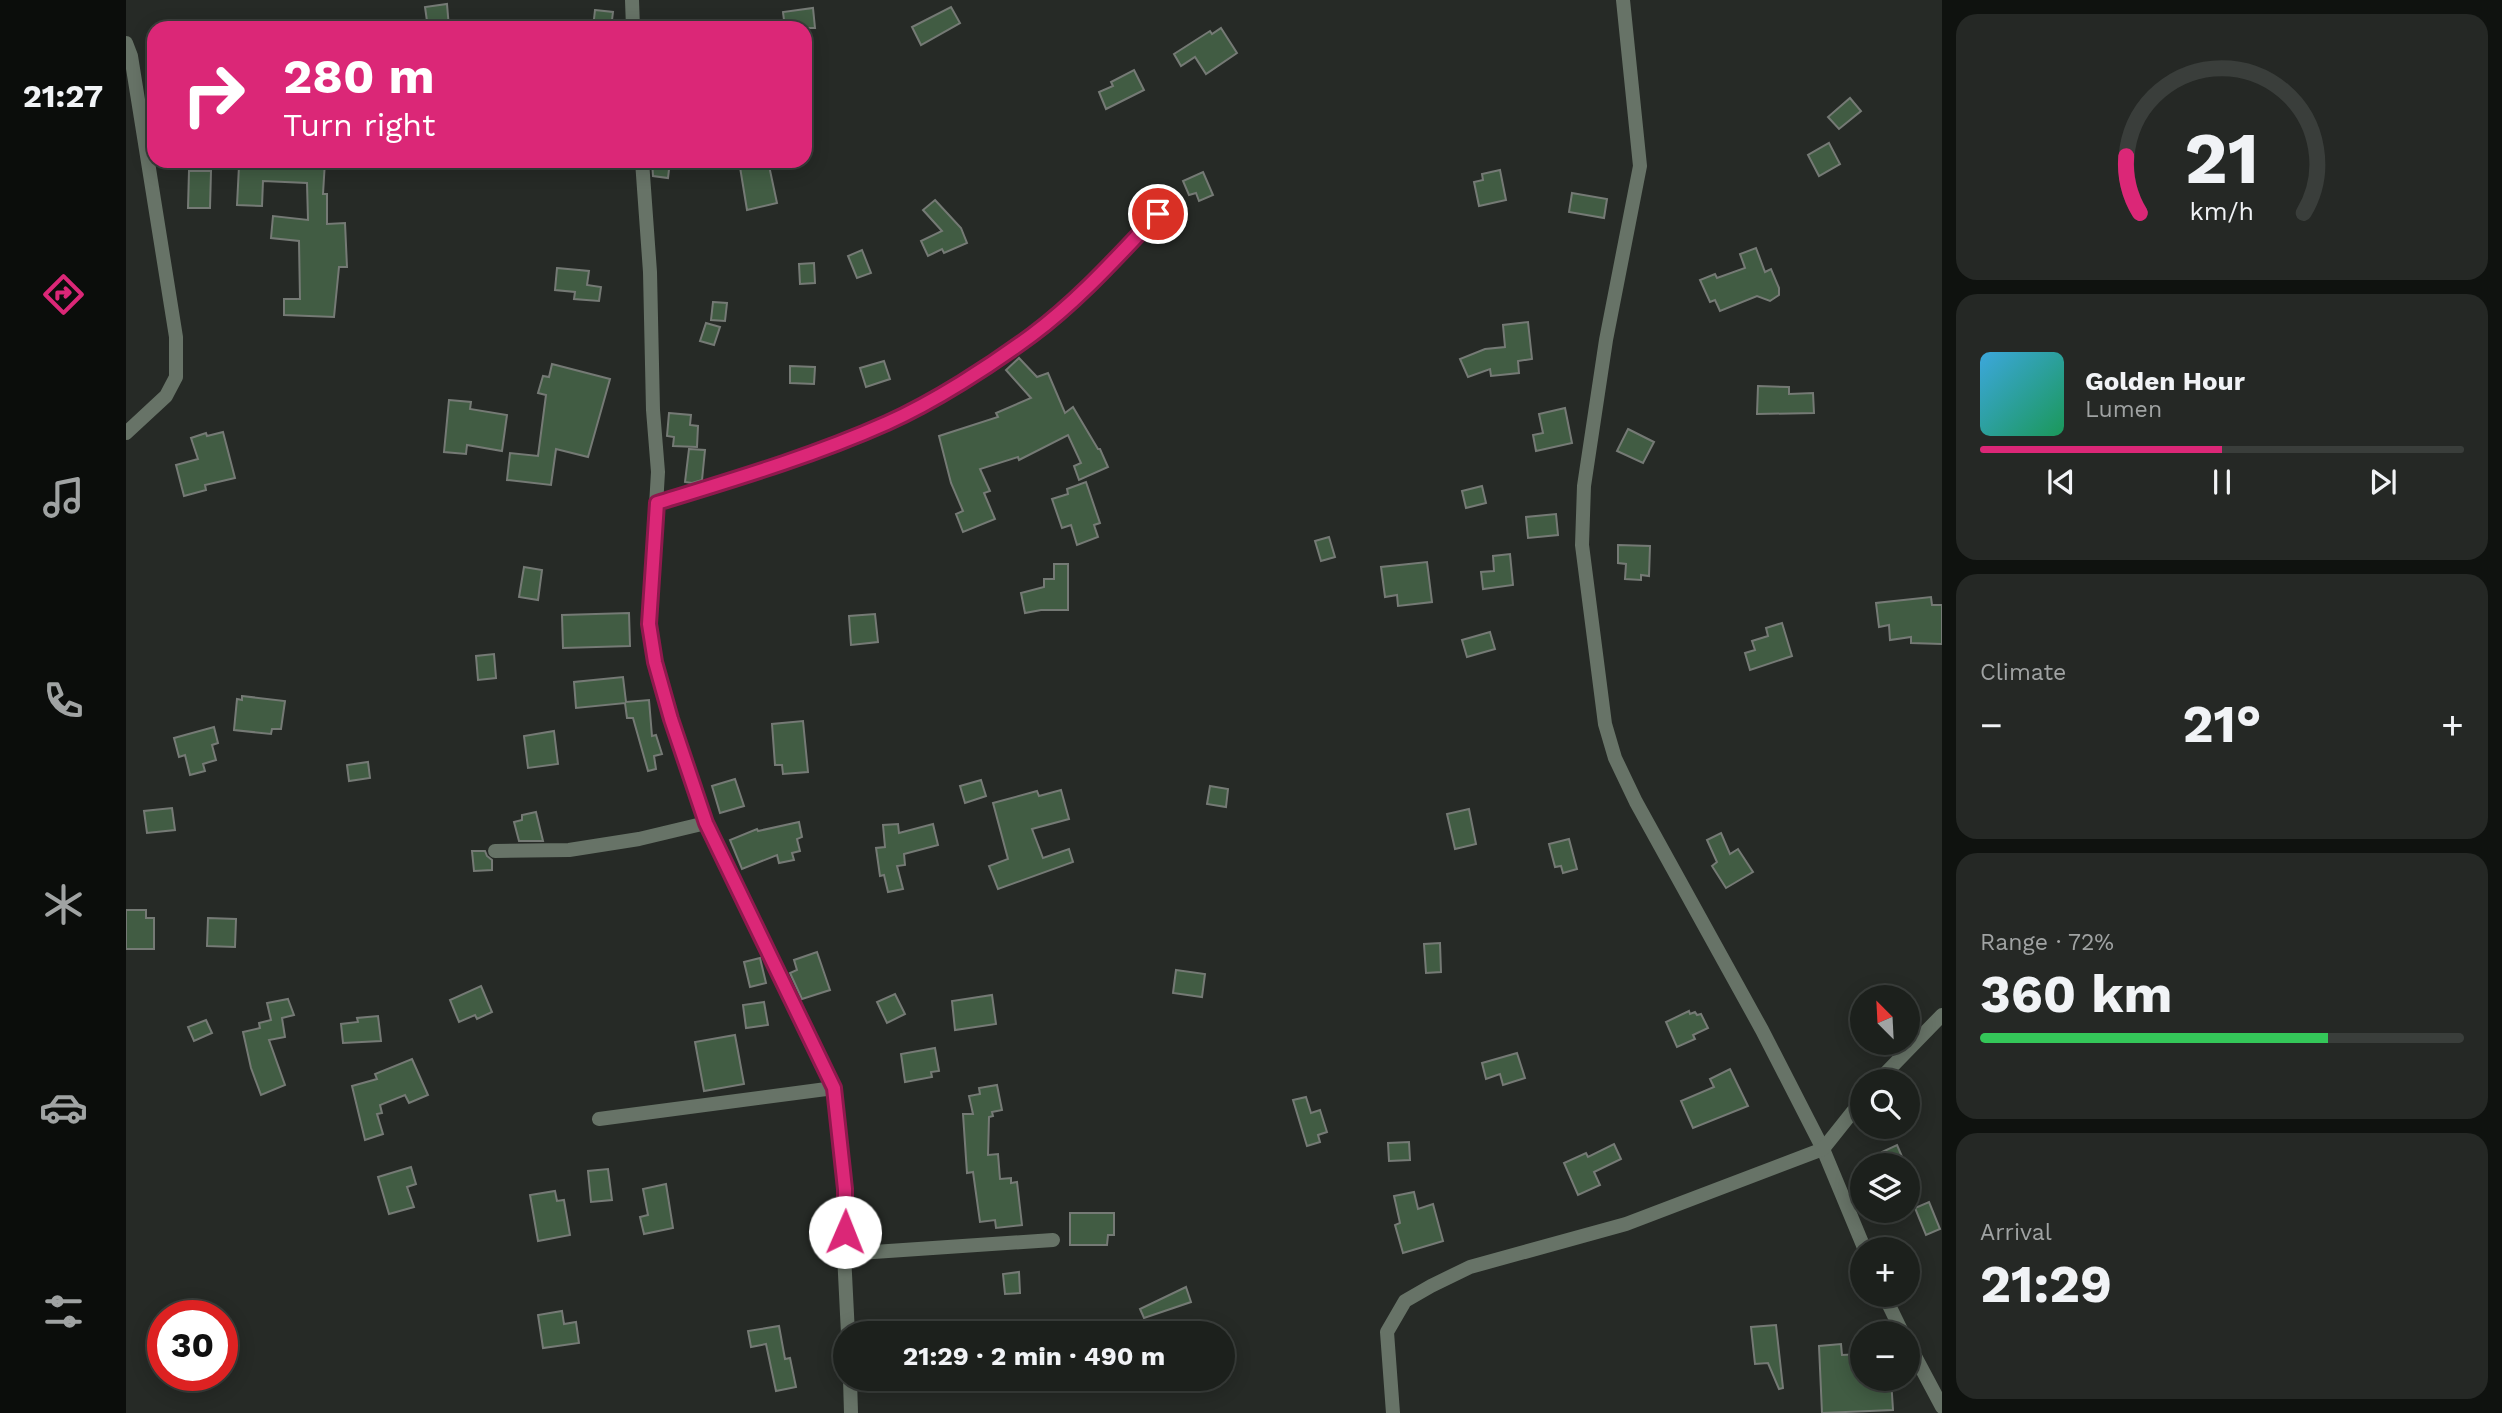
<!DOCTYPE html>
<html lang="en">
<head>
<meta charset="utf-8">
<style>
	:root { --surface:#1c201c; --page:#252825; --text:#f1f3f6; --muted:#a0a3a3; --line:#3a3e3b; --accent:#db2777 }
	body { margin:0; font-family:"Work Sans",sans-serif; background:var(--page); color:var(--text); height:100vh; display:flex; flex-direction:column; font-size:26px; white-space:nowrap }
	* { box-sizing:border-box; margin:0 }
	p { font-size:23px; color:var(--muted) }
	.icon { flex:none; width:38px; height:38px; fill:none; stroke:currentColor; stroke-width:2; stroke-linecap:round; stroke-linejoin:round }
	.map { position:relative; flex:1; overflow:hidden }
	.sheet { display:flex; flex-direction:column; gap:14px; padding:14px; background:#0f120f; width:560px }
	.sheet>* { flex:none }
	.hud { position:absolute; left:21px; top:21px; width:665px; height:147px; border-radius:21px; box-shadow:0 4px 18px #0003,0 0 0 2px var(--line); background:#db2777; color:#fff; overflow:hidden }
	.needle { width:46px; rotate:336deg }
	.buttons { position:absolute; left:1724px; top:985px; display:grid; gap:14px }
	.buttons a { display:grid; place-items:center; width:70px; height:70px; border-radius:50%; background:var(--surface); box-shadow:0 4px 18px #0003,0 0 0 2px var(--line); font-size:35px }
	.speed { position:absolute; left:21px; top:1300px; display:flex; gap:14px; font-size:35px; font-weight:700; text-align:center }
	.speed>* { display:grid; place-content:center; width:91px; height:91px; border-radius:50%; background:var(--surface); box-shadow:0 4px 18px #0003,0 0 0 2px var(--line); line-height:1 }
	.speed .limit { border:10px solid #d22; background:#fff; color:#111 }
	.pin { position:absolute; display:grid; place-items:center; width:60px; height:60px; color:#fff; margin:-30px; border:4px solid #fff; border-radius:50%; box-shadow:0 2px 7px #0007 }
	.me { position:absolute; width:77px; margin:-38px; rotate:1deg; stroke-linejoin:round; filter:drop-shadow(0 0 5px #0008) }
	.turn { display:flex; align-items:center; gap:24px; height:147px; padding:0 21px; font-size:32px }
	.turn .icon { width:91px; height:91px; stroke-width:2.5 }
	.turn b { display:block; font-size:49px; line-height:60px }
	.big { font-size:52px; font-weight:700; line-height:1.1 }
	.sheet .card { flex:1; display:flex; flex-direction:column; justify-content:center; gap:10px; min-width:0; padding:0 24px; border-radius:21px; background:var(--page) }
	.sheet .dial { align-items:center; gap:0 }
	.dial svg { height:182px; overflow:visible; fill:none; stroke:var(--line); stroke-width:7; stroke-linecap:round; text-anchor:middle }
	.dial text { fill:var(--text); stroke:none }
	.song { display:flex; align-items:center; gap:21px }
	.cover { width:84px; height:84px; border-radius:10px; background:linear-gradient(135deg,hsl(200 70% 55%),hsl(150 70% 35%)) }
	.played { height:7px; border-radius:4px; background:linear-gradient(90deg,var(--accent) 50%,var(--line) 50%) }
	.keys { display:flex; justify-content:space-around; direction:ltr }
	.heat { display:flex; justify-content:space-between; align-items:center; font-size:38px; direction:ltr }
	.charge { height:10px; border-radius:5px; background:linear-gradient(90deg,#34c759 72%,var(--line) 0) }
	.trip { position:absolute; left:707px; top:1321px; width:402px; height:70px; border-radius:35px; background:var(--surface); box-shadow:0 4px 18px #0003,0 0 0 2px var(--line); font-weight:700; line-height:70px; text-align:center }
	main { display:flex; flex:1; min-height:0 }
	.menu { display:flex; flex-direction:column; width:126px; justify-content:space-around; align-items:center; background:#0b0d0b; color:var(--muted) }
	.menu .icon { width:49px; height:49px }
	.menu .current { color:var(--accent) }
	.menu b { font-size:32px; color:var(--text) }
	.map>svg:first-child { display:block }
	.building { fill:#415c43; stroke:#757a75; stroke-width:2 }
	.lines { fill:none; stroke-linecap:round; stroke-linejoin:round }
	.minor { stroke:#677367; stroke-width:14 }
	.route-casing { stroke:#8e194d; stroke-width:18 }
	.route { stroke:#db2777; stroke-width:12 }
</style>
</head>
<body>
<main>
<nav class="menu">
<b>21:27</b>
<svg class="icon current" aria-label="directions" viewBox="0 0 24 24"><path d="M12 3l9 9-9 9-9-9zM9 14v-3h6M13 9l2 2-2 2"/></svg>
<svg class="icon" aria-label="music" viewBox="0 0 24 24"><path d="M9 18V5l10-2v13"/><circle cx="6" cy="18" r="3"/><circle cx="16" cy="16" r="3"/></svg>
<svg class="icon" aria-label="phone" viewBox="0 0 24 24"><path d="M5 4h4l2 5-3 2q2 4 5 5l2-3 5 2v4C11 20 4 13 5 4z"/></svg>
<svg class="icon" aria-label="climate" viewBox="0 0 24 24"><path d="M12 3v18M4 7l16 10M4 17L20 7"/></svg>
<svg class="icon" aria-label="car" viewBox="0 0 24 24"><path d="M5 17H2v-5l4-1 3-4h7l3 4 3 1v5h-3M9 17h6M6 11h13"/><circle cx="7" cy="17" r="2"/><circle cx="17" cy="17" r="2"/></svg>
<svg class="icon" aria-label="filters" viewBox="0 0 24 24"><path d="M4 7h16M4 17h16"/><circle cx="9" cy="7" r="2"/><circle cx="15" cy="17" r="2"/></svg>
</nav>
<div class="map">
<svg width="1816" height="1413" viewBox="0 0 1816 1413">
	<rect width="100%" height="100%" fill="#262a26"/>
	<!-- building -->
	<g class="building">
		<path d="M321 4 323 28H302L299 7Z"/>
		<path d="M825 7 834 23 795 45 786 27Z"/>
		<path d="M687 8 689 28H659L657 12Z"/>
		<path d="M469 10 487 12 485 28H467Z"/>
		<path d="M1095 28 1111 53 1080 74 1069 57 1055 66 1048 54 1084 31 1086 34Z"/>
		<path d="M1008 70 1018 90 980 109 973 92 987 86 985 82Z"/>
		<path d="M1724 98 1735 111 1713 129 1702 117Z"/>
		<path d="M1703 143 1714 164 1693 176 1682 155Z"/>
		<path d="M154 161H199L197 194H201V224L219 223 221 267H213L208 317 158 315V299H174L173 241 145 238 147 216 182 220 181 183 137 181 136 206 111 205 113 166 153 168Z"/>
		<path d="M526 161H544L542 178 527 176Z"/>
		<path d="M613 161H642L651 203 621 210Z"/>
		<path d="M1374 170 1380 200 1353 206 1348 182 1357 180 1356 174Z"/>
		<path d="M63 171H85L84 208H62Z"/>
		<path d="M1077 172 1087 195 1073 201 1070 193 1063 195 1057 181Z"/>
		<path d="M1446 193 1481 199 1478 218 1443 212Z"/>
		<path d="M809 200 835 228 841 243 818 253 816 249 802 256 795 241 816 231 797 210Z"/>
		<path d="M1630 248 1639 272 1645 269 1653 288V295L1644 301 1631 296 1594 311 1589 300 1584 302 1574 280 1589 274 1591 278 1619 268 1614 254Z"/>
		<path d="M736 250 745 273 731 278 722 256Z"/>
		<path d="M688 263 689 283 674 284 673 264Z"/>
		<path d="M431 268 463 271 461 285 475 287 473 301 448 299 449 292 429 290Z"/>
		<path d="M587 302 601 303 599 321 585 320Z"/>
		<path d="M1402 322 1406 359 1392 361 1393 373 1365 376 1364 369 1342 377 1334 359 1359 349 1379 347 1377 325Z"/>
		<path d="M580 323 594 327 588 345 574 341Z"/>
		<path d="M893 358 911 377 922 373 939 413 947 407 972 449H974L982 467 953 480 948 466 955 463 942 435 893 460 892 457 854 469 864 491 858 493 869 519 837 532 830 514 837 511 825 483 813 436 872 417 870 413 905 398 880 370Z"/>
		<path d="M758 361 764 379 740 387 734 368Z"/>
		<path d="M426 364 484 379 462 457 430 449 425 485 381 480 384 453 412 456 420 395 412 393 417 376 423 377Z"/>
		<path d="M664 366 689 367 688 384 664 383Z"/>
		<path d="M1632 386 1663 387V394L1687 393 1688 413 1631 414Z"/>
		<path d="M323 400 345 402 344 409 381 415 376 451 341 445 340 454 318 452Z"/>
		<path d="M1439 408 1446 443 1410 451 1407 435 1417 433 1413 414Z"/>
		<path d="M543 413 565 415 564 425 572 426 571 447 547 446 548 437 541 436Z"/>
		<path d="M1502 429 1528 442 1517 463 1491 451Z"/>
		<path d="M97 432 109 478 79 485 80 490 58 496 50 465 72 459 65 438 80 433 81 436Z"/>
		<path d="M563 449 579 450 576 480 566 483 559 482Z"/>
		<path d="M960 482 974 523 968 525 972 537 951 545 945 525 936 528 926 499 942 494 941 489Z"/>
		<path d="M1356 486 1360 503 1340 508 1336 491Z"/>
		<path d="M1430 514 1432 535 1402 538 1400 517Z"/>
		<path d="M1203 537 1209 557 1195 561 1189 541Z"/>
		<path d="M1492 545 1524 546 1523 576 1515 575V580L1499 579 1500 564 1492 563Z"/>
		<path d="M1384 554 1387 585 1357 589 1355 572 1368 571 1367 556Z"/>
		<path d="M1301 562 1306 602 1272 606 1271 595 1259 597 1255 567Z"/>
		<path d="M928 564H942V610H915L899 613 895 593 918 587V579H928Z"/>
		<path d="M398 567 416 570 412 600 393 597Z"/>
		<path d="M1805 597 1806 605H1816V644L1785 643V637L1764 640 1763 625 1753 627 1750 603Z"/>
		<path d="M503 613 504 646 437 648 436 615Z"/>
		<path d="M749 614 752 642 725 645 723 616Z"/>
		<path d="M1656 623 1666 656 1624 670 1619 653 1629 650 1626 641 1642 636 1640 628Z"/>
		<path d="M1364 632 1369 649 1341 657 1336 640Z"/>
		<path d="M368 654 370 678 352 680 350 656Z"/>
		<path d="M497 677 500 702 523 700 526 736 530 735 536 754 528 756 530 769 522 771 507 718H501L499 703 450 708 448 682Z"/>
		<path d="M116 696 159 701 155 729H146L145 734 108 730 111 699 116 700Z"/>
		<path d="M677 721 682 772 657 774 656 765H649L646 724Z"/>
		<path d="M88 727 92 743 86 745 90 760 77 764 79 771 64 775 59 755 53 757 48 738Z"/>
		<path d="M428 731 432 764 402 768 398 736Z"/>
		<path d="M242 762 244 778 223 781 221 765Z"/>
		<path d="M609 779 618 806 594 813 586 786Z"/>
		<path d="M855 780 860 796 839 803 834 786Z"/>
		<path d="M1084 786 1102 789 1100 807 1081 804Z"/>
		<path d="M935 790 943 819 906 829 917 858 943 849 947 862 872 889 863 866 882 859 867 803 911 791 913 796Z"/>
		<path d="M46 808 49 830 21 833 18 811Z"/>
		<path d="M1343 809 1350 844 1329 849 1321 814Z"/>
		<path d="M410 812 417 841H393L388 822 396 820V815Z"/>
		<path d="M673 822 676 837 671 839 674 851 666 853 668 860 653 863 651 855 616 869 604 840 631 829 632 831Z"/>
		<path d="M772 824 773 833 807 824 812 845 778 854 779 865 771 866 777 889 762 892 758 875 754 876 750 848 759 847 757 825Z"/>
		<path d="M1595 833 1604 854 1612 849 1627 872 1600 888 1586 866 1591 862 1581 840Z"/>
		<path d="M1443 839 1451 869 1437 873 1435 866 1429 867 1423 844Z"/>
		<path d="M346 851H359L361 856 366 860V870L348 871Z"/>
		<path d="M0 910H20V918H28V949H0Z"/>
		<path d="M82 918 110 919 109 947 81 946Z"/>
		<path d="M1314 943 1315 972 1300 973 1298 944Z"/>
		<path d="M691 952 704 990 676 999 664 973 671 970 668 960Z"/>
		<path d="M634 958 640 983 624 987 618 962Z"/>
		<path d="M1050 970 1079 974 1076 997 1047 993Z"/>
		<path d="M355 986 366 1012 351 1019 349 1015 333 1022 324 1000Z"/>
		<path d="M769 994 779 1014 761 1023 751 1002Z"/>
		<path d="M866 995 870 1024 829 1030 826 1001Z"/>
		<path d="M162 999 168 1015 156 1018 159 1037 143 1040 159 1085 135 1095 125 1068 117 1032 134 1028 133 1023 145 1020 141 1003Z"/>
		<path d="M638 1002 642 1025 620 1028 617 1005Z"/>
		<path d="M1563 1011 1564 1014 1569 1012 1571 1015 1575 1014 1582 1028 1567 1035 1569 1039 1551 1047 1540 1022Z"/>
		<path d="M252 1016 255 1041 217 1043 215 1024 232 1022 231 1018Z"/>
		<path d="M80 1020 86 1033 68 1041 62 1027Z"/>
		<path d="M609 1035 618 1084 578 1091 569 1042Z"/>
		<path d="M809 1048 813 1071 805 1072 806 1077 779 1082 775 1054Z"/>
		<path d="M1391 1053 1399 1078 1377 1085 1374 1074 1360 1079 1356 1063Z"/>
		<path d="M286 1059 302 1095 283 1103 279 1095 254 1105 256 1113 251 1114 257 1134 239 1140 226 1086 251 1079 249 1074Z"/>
		<path d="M1604 1069 1622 1106 1567 1128 1555 1101 1588 1087 1584 1079Z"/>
		<path d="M871 1085 876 1110 866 1112 867 1116 863 1117 862 1155 872 1154 874 1179 885 1178V1183L891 1182 896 1225 870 1228 869 1220 854 1222 847 1172 841 1173 837 1114H847L843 1096 854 1094 853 1088Z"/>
		<path d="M1180 1097 1185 1113 1194 1110 1201 1132 1192 1135 1194 1142 1181 1146 1167 1100Z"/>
		<path d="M1283 1142 1284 1160 1263 1161 1262 1143Z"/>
		<path d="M1488 1144 1495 1159 1468 1172 1474 1185 1452 1195 1438 1163 1460 1153 1462 1157Z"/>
		<path d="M1771 1145 1780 1166H1762L1756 1152Z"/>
		<path d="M285 1167 290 1184 281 1187 288 1207 263 1214 252 1177Z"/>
		<path d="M482 1169 486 1200 465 1202 462 1171Z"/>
		<path d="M540 1184 547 1228 518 1234 514 1217 522 1215 517 1189Z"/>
		<path d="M429 1191 431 1201 438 1200 444 1235 412 1241 404 1195Z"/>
		<path d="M1288 1192 1292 1209 1307 1204 1317 1241 1277 1253 1269 1225 1274 1223 1268 1196Z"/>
		<path d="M1803 1202 1814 1229 1800 1235 1789 1208Z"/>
		<path d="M944 1213H988V1235H982L981 1245H944Z"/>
		<path d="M893 1272 894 1293 879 1294 877 1274Z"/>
		<path d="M1060 1287 1065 1302 1018 1318 1014 1309Z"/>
		<path d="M436 1311 438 1324 450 1322 453 1343 417 1348 412 1315Z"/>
		<path d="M1650 1325 1657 1388 1653 1389 1642 1363 1629 1364 1625 1327Z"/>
		<path d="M653 1326 659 1359 664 1358 670 1387 650 1391 640 1344 625 1347 622 1331Z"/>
		<path d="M1715 1344 1716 1355 1736 1354V1379H1765L1767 1410 1696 1413 1693 1346Z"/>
	</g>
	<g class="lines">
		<!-- minor -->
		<g class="minor">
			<path d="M506 0 507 28"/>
			<path d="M1497 0 1514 166 1480 340 1458 486 1456 545 1479 724 1489 758 1510 802 1636 1030 1697 1149 1739 1250"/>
			<path d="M0 43 5 56 50 337V377L40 396 0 433"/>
			<path d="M516 161 524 272 527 410 532 472 523 624 529 662 545 719 580 823 708 1088 719 1189 718 1254 722 1334"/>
			<path d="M531 504C609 479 687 456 761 423 807 402 866 365 906 335 953 300 992 256 1032 213"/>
			<path d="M369 851 443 850 513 839 580 823"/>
			<path d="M1751 1082 1816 1015"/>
			<path d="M473 1119 708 1088"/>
			<path d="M718 1254 927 1240"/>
			<path d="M1758 1295 1777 1334"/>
			<path d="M1782 1343 1816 1407"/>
			<path d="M724 1379 725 1413"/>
			<path d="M1267 1413 1261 1332 1279 1301 1305 1286 1344 1267 1500 1224 1697 1149 1736 1100"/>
		</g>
	</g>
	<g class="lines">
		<!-- route casing -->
		<g class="route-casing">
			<path id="route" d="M719 1232V1189L708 1088 580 823 545 719 529 662 523 624 531 503C609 479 687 456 761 423 808 402 864 366 906 335 953 300 992 256 1032 214"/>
		</g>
		<!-- route -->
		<use href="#route" class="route"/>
	</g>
</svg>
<div class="buttons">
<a><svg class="needle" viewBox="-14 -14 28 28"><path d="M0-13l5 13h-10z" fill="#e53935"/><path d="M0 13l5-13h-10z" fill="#a0a3a3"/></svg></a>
<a><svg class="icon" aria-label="search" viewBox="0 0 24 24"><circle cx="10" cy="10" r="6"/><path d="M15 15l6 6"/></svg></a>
<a><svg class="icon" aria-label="layers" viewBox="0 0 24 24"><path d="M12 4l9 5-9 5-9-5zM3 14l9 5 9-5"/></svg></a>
<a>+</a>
<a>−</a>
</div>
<div class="speed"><div class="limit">30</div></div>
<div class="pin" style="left:1032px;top:214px;background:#d93025"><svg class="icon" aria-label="arrive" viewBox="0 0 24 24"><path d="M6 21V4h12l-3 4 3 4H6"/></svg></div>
<svg class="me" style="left:719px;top:1232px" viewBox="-20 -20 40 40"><circle r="19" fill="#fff"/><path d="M0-13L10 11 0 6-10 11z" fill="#db2777"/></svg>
<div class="trip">21:29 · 2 min · 490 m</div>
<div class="hud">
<div class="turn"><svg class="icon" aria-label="right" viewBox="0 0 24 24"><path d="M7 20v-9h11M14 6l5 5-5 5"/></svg><div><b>280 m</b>Turn right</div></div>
</div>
</div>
<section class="sheet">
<div class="card dial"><svg viewBox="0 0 100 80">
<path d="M14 69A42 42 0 1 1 86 69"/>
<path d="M14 69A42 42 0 0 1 8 44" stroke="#db2777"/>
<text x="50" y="56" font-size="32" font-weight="700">21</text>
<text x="50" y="72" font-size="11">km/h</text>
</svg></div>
<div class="card">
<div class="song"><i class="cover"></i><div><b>Golden Hour</b><p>Lumen</p></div></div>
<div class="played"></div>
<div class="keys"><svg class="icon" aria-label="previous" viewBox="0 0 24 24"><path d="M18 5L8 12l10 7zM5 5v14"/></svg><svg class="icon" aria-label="pause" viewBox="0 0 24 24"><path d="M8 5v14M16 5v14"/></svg><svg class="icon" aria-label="next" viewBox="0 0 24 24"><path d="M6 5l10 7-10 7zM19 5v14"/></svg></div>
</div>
<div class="card"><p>Climate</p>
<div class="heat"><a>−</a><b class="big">21°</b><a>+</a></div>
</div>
<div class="card"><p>Range · 72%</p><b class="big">360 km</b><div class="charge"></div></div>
<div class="card"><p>Arrival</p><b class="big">21:29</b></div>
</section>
</main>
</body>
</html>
